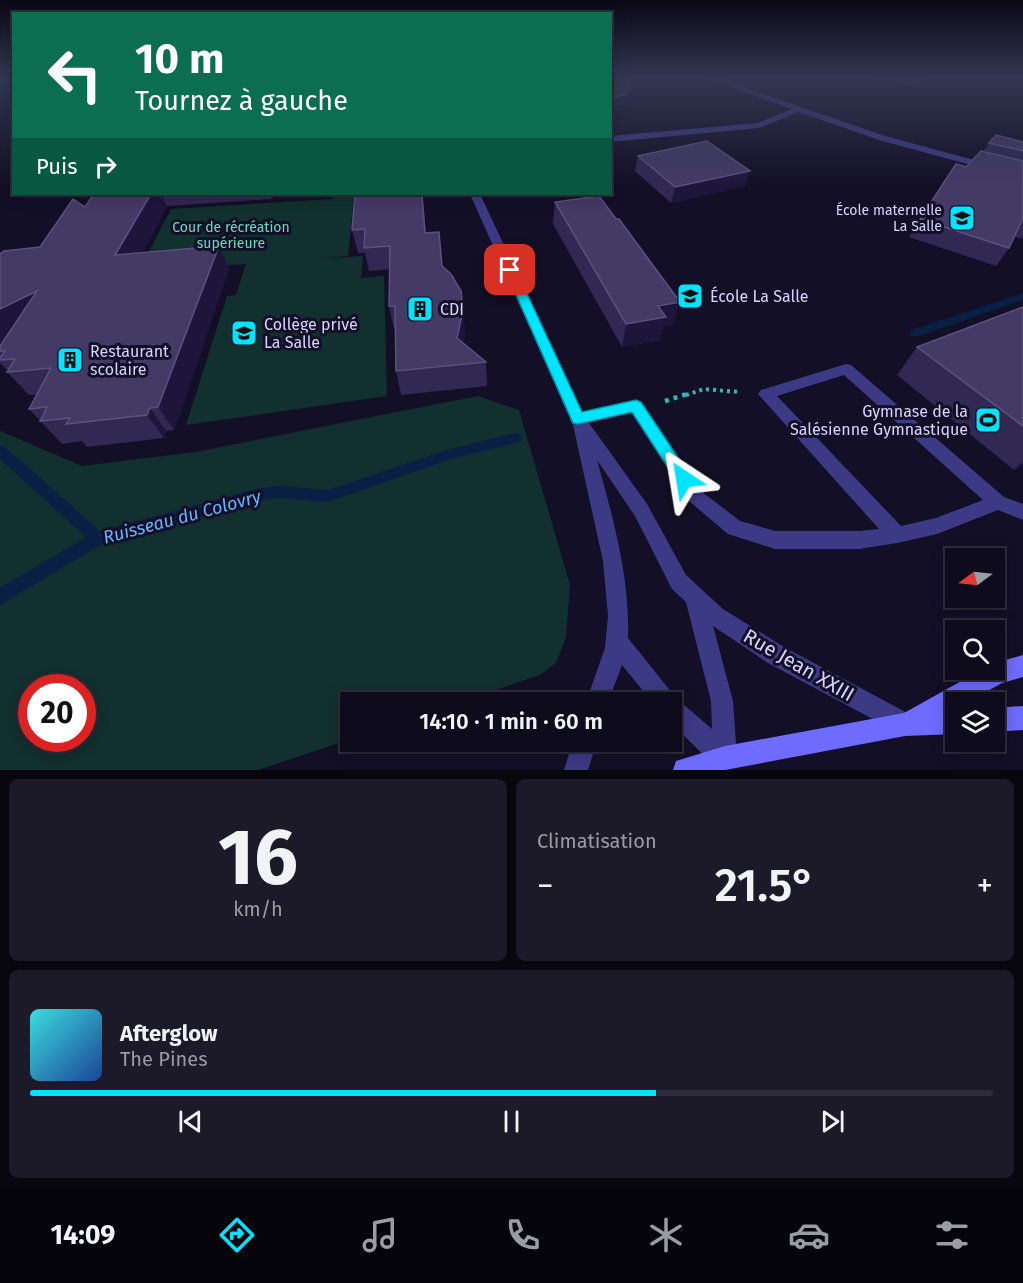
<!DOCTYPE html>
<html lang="fr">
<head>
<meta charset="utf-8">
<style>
	:root { --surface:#0e0b1c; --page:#1c1929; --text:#f1f3f6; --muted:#9b9ba3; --line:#2e2b3b; --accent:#00e5ff }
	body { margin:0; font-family:"Fira Sans",sans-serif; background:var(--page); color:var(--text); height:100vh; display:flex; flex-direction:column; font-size:22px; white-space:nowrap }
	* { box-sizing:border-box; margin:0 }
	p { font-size:20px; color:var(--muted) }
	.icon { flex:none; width:33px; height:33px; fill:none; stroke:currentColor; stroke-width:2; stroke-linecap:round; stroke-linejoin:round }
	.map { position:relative; height:770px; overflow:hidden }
	.panel { display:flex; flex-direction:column; gap:9px; padding:9px; background:#08060f; flex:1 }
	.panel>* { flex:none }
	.banner { position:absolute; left:12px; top:12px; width:600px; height:183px; border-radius:0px; box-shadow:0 3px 15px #0003,0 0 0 2px var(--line); background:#0b6e4f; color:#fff; overflow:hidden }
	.needle { width:39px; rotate:255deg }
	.buttons { position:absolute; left:945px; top:548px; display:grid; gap:12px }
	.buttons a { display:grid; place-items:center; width:60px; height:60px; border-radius:0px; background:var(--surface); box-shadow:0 3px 15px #0003,0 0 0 2px var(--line); font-size:30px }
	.speed { position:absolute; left:18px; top:674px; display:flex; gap:12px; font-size:30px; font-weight:700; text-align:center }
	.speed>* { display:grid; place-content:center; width:78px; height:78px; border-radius:50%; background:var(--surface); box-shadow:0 3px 15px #0003,0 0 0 2px var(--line); line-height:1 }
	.speed .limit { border:9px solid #d22; background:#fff; color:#111 }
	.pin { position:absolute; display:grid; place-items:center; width:51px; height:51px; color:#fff; margin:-26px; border-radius:12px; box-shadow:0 3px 9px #0006 }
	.me { position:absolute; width:66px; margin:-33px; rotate:327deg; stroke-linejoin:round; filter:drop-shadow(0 0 4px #0008) }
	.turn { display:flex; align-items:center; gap:21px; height:126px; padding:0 24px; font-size:27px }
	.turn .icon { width:78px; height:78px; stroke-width:2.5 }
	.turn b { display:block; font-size:42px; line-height:51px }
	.then { display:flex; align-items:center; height:57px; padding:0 24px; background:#0003; gap:12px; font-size:22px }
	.big { font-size:45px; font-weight:600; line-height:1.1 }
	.panel .tile { flex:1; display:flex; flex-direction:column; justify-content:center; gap:9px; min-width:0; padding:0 21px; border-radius:9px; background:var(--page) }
	.panel .dial { align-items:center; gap:0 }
	.dial b { font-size:78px; line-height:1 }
	.song { display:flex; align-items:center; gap:18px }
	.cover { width:72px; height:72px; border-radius:9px; background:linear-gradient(135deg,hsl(180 70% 55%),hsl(220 70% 35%)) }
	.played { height:6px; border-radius:3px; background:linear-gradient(90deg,var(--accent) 65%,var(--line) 65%) }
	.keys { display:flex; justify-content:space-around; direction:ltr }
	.heat { display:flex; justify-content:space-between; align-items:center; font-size:33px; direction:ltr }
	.panel .tiles { flex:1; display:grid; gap:9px; grid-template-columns:1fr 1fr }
	.tile:last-child { grid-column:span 2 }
	.trip { position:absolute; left:340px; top:692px; width:342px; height:60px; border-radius:0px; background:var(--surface); box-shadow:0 3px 15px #0003,0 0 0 2px var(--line); font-weight:600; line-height:60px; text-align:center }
	.tab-bar { display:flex; height:96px; justify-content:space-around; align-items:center; background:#06040b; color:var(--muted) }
	.tab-bar .icon { width:42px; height:42px }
	.tab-bar .active { color:var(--accent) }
	.tab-bar b { font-size:27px; color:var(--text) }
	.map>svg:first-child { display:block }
	.green { fill:#12302f; fill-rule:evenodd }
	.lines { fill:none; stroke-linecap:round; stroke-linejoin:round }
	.stream { fill:#0a1f44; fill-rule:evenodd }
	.path-far1 { stroke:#2fb8b0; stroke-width:4; stroke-dasharray:3 4; stroke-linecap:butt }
	.path { stroke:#2fb8b0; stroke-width:4.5; stroke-dasharray:4 5; stroke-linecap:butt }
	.lane { fill:#3d3a85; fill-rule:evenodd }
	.street { fill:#3d3a85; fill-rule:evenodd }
	.secondary { fill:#6f6bff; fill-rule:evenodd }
	.wall { fill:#312854 }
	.shaded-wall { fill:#1d163a }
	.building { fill:#433a66; stroke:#5a527e; stroke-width:1.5 }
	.route { fill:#00e5ff; stroke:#0095a6; stroke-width:1.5 }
	.labels { text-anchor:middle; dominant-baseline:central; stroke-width:6; stroke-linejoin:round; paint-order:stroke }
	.far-poi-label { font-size:14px; fill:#d9d4ff; stroke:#130f26; text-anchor:end }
	.far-park-label { font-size:14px; fill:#5fe0c0; stroke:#130f26 }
	.poi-label { font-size:16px; fill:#d9d4ff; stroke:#130f26; text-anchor:start }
	.water-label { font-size:18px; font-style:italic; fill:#62b6ff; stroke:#130f26 }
	.near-street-label { font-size:20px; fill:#d9d4ff; stroke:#130f26 }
</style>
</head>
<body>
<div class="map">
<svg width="1023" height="770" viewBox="0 0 1023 770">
	<rect width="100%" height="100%" fill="#130f26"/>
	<!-- green -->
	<g class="green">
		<path d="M333 194H354L348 256 316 259 363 256 362 274 360 278 384 276 387 396 186 425 227 296 236 295 246 264 179 268 131 286 171 209 332 199Z"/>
		<path d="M478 396 519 410 570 585 566 637 556 663 540 675 460 702H351V739L258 770H0V431L82 466 195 452ZM32 687H82V738H32Z"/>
	</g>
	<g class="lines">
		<!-- stream -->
		<g class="stream">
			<path d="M1023 293V300L919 336H911L910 333 911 330Z"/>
			<path d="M515 433 520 434 522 438 520 442 451 459 328 502 281 498 260 500 102 544 0 605V588L86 537 0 459V446L5 447 100 531 260 488 281 486 328 490 450 449Z"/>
		</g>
		<!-- path-far1 -->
		<path class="path-far1" d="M686 395 704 389 739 392"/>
		<!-- path -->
		<path class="path" d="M665 401 690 393"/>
		<!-- lane -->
		<g class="lane">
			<path d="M10 78H14V82L0 87V82Z"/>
			<path d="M722 78H735L718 83 714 81Z"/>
			<path d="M846 364 851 365 1004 497 1023 504V520L998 510 937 534 897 543 859 549H775L728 534 689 501 632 413 578 425 572 423 570 419 572 415 578 413 636 400 641 402 701 491 740 521 775 531H859L879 529 758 394 761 390ZM844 375 983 500 936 518 901 526 777 396Z"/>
		</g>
		<!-- street -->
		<g class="street">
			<path d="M706 78H717L885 136 1023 173V179L879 140 799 112 759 128 610 142V136L758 123 792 109Z"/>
			<path d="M470 194H480L584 416 647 504 686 575 723 609 784 647 913 716 917 724 913 732 905 736 897 732 768 663 713 626 733 701 737 758 734 767 725 770 716 767 672 724V702H652L622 665 608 702H586L605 648 608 616 603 561 573 425ZM597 460 635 516 672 589 686 602 711 701 712 729 676 698 628 638C630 577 613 518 597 460Z"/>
			<path d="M573 741H597L588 770H564Z"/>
		</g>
		<!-- secondary -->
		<g class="secondary">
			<path d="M1023 655V677L1002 683 968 702H956V709L953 710H956V734L905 736 725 770H673L676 761 725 746 904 713 983 669H994V663Z"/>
			<path d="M1023 706V730L994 732V708Z"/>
		</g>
	</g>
	<!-- wall -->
	<g class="wall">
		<path d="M867 78H925L919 88Z"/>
		<path d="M1023 142V236L1021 239 1014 236 1009 248 996 266 909 237 920 219 966 167 983 152 989 143Z"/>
		<path d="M638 156 745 186 671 203 635 171Z"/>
		<path d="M94 194H276L272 199 167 206 142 253 229 269 174 430 166 431 164 438 87 447 82 441 62 444 29 409 37 395H29L7 372 8 371 0 363V346L3 341 0 343V254L40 247 85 207Z"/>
		<path d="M423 202 426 233 442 266 465 333 463 343 486 362 487 386 401 395 396 371 395 329H394L389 306 390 269 369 271 365 253H358L352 230Z"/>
		<path d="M555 202 673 325 663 326 660 340 622 347 553 224Z"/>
		<path d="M1023 307V465L1014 470 897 375 917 347Z"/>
	</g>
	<!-- shaded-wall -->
	<g class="shaded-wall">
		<path d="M629 78 625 105 610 109V99Z"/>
		<path d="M750 171 745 186 671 203 675 187Z"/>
		<path d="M151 194H161L167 206 129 278 115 255Z"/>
		<path d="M270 194H276L272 199Z"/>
		<path d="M422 194 423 202 428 256 425 233Z"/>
		<path d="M219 246 229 269 174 430 158 407Z"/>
		<path d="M37 291 54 315 0 343V309Z"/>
		<path d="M680 302 673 325 663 326 660 340 622 347 626 324 658 306Z"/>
		<path d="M463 310 465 333 459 362 457 338Z"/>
		<path d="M150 408 166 431 164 438 147 415Z"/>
		<path d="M1023 461V465L1014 470Z"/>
	</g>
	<!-- building -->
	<g class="building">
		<path d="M610 78H629L627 94 610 99Z"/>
		<path d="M996 135 1023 142V151L989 143Z"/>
		<path d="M707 141 750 171 675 187 638 156Z"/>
		<path d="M981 151 1023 161V218L1009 248 920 219 956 164 966 167Z"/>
		<path d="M94 194H151L115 255 219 246 158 407 150 408 147 415 66 424 70 418 40 421 47 407 29 409 51 368 7 372 15 359 0 360V358L5 351H0V346L37 291 0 309V254L4 251 40 247 73 199 85 207Z"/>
		<path d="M355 194H422L425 233 439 232 442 266 451 274 461 291 463 310 457 338 486 362 396 371 395 306H389L390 246 364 248 365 229 352 230Z"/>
		<path d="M599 196 616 219H619L680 302 658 306 666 317 626 324 555 202Z"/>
		<path d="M1023 307V426L917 347Z"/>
	</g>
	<!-- sky -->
	<linearGradient id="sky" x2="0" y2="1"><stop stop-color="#0a0815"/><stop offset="0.42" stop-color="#333752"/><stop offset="1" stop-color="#333752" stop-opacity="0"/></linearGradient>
	<rect width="1023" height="186" fill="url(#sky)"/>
	<!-- route -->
	<path class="route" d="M510 267 516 270 582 412 636 400 641 402 689 474 692 479 689 483 684 485 678 483 632 412 578 424 573 423 505 270Z"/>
	<!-- icons -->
	<defs>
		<g id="school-square" transform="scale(1.35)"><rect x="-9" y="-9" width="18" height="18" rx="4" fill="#00e5ff" stroke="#130f26"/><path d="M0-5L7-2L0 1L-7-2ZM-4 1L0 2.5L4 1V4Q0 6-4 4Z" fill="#111"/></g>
		<g id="building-square" transform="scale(1.35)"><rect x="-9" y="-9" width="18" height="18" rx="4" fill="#00e5ff" stroke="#130f26"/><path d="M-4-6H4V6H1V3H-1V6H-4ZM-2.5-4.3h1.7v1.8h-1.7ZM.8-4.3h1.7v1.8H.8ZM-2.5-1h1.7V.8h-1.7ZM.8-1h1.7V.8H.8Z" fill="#111"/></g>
		<g id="stadium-square" transform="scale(1.35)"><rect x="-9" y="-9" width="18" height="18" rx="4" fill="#00e5ff" stroke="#130f26"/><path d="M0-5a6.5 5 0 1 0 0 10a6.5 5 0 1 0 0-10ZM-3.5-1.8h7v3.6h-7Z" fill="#111"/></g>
	</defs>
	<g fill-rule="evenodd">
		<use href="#school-square" x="962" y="218"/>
		<use href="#school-square" x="690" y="296"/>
		<use href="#building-square" x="420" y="309"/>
		<use href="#school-square" x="244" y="333"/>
		<use href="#building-square" x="70" y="360"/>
		<use href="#stadium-square" x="988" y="420"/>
	</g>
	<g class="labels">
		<!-- far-poi labels -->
		<g class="far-poi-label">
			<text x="942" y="210">École maternelle<tspan x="942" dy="16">La Salle</tspan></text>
		</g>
		<!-- far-park labels -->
		<g class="far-park-label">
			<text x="231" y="227">Cour de récréation<tspan x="231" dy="16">supérieure</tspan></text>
		</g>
		<!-- poi labels -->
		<g class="poi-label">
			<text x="710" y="296">École La Salle</text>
			<text x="440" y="309">CDI</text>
			<text x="264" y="324">Collège privé<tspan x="264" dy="18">La Salle</tspan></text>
			<text x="90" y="351">Restaurant<tspan x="90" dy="18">scolaire</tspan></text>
			<text x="968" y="411" text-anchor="end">Gymnase de la<tspan x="968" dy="18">Salésienne Gymnastique</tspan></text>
		</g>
		<!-- water labels -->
		<g class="water-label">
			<text transform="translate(182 517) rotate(-15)">Ruisseau du Colovry</text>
		</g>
		<!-- near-street labels -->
		<g class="near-street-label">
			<text transform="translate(799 665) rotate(30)">Rue Jean XXIII</text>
		</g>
	</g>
</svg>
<div class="buttons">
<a><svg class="needle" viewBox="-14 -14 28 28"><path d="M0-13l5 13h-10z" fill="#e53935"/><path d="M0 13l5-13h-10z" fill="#9b9ba3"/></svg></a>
<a><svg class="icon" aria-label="search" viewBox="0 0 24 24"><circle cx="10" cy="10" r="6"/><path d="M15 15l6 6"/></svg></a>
<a><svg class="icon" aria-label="layers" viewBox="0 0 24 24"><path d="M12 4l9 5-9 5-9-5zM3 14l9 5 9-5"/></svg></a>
</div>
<div class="speed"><div class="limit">20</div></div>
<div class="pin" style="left:510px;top:270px;background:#d93025"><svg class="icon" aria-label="arrive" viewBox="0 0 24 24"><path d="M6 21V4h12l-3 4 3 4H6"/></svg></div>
<svg class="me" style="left:684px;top:479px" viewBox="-20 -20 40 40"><path d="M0-17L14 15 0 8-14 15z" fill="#00e5ff" stroke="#fff" stroke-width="4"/></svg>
<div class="trip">14:10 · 1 min · 60 m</div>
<div class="banner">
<div class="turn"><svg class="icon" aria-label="left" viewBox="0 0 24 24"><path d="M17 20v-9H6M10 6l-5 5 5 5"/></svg><div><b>10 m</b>Tournez à gauche</div></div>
<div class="then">Puis<svg class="icon" aria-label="right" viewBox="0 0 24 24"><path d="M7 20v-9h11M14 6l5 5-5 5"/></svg></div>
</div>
</div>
<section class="panel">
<div class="tiles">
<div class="tile dial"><b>16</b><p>km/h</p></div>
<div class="tile"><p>Climatisation</p>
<div class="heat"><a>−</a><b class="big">21.5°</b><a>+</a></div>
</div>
<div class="tile">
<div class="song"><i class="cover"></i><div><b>Afterglow</b><p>The Pines</p></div></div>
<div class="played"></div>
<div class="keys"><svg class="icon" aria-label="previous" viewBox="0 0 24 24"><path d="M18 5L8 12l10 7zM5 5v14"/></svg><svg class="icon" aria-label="pause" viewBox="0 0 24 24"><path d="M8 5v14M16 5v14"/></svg><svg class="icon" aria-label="next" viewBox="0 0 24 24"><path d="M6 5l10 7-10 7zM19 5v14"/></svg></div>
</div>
</div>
</section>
<nav class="tab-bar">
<b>14:09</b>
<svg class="icon active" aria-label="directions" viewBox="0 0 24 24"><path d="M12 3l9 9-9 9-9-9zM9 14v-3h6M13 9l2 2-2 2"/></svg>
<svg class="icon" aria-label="music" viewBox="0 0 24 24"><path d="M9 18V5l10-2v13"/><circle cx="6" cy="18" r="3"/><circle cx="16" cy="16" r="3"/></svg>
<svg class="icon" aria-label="phone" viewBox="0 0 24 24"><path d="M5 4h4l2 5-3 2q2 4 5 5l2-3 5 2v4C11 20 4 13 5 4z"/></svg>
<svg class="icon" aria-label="climate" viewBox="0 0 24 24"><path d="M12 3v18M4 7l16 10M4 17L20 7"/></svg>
<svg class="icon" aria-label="car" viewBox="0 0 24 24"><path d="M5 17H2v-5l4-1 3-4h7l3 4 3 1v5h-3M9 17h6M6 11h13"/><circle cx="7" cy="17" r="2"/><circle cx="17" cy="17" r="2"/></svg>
<svg class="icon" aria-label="filters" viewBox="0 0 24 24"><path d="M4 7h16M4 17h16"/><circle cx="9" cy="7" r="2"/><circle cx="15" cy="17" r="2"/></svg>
</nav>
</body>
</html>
